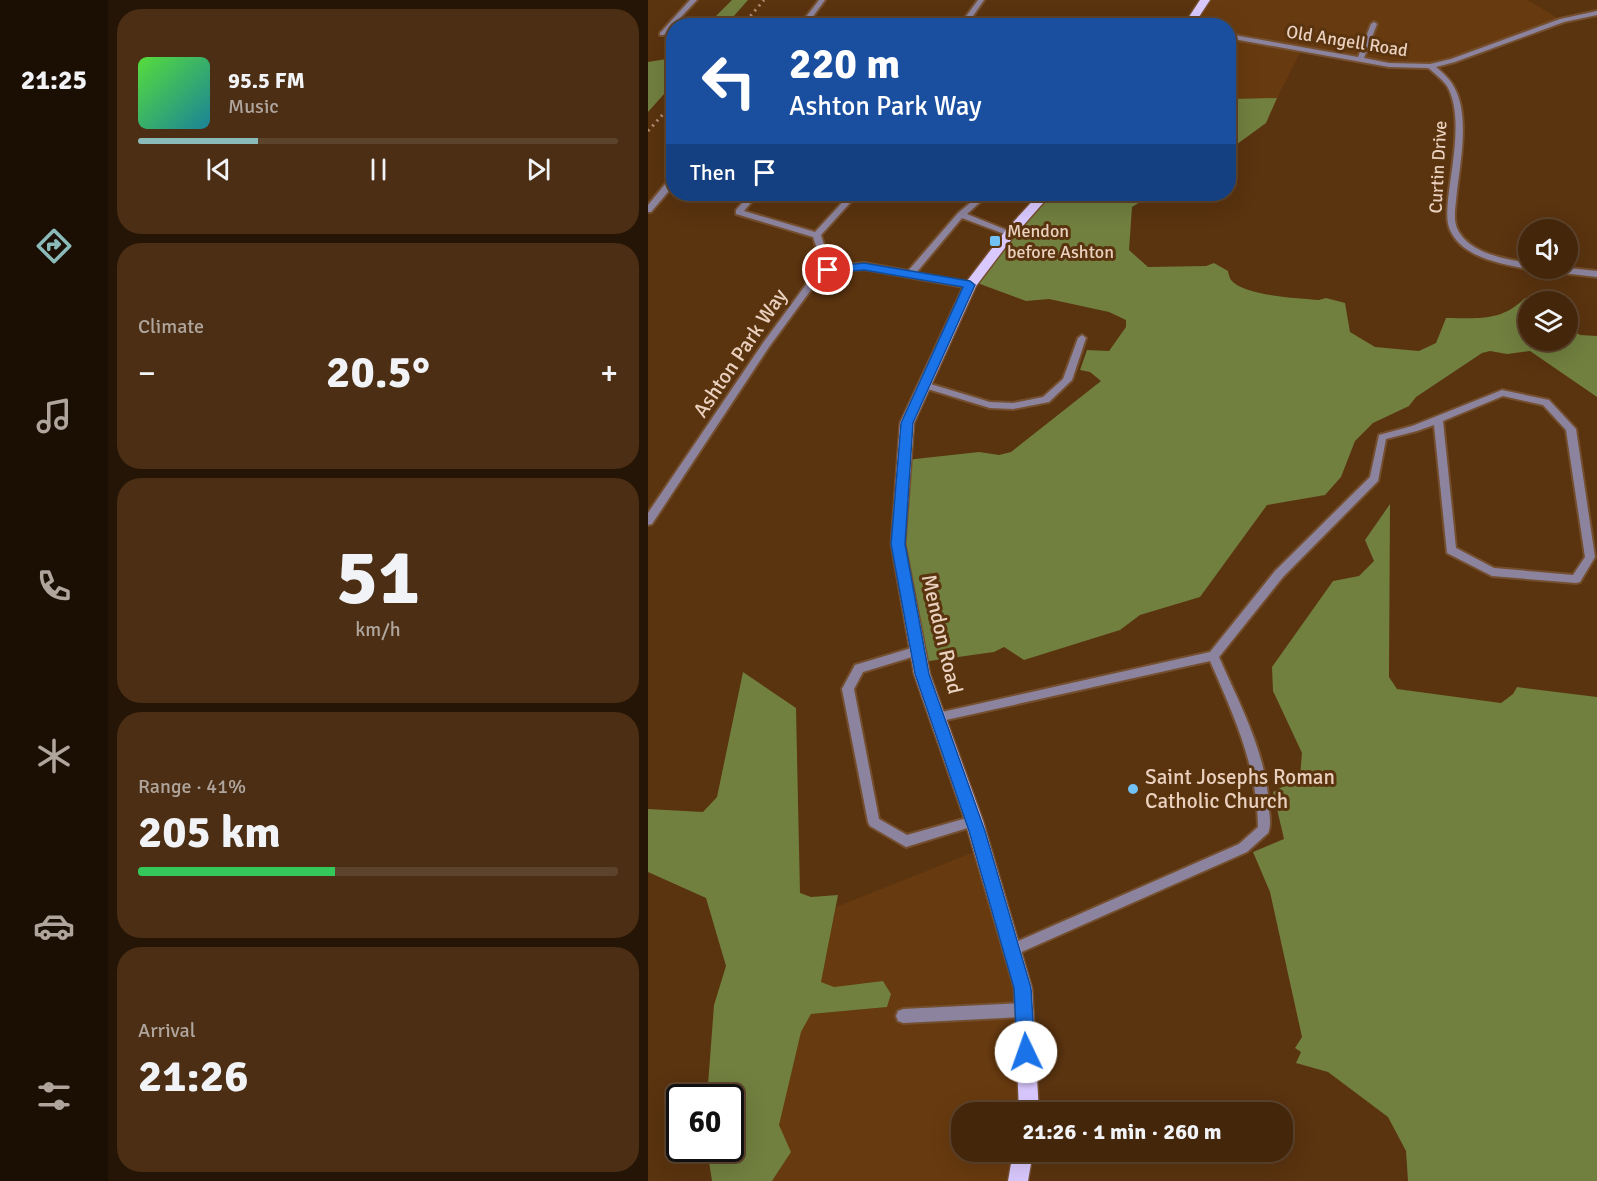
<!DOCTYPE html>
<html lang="en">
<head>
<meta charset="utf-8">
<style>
	:root { --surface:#44260b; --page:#4b2e14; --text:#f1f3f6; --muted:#afa59d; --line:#5c432c; --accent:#8bbbb9 }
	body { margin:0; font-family:Signika,sans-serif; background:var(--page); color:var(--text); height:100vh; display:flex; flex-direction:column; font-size:22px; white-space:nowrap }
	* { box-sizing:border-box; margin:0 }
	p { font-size:20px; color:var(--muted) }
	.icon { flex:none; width:33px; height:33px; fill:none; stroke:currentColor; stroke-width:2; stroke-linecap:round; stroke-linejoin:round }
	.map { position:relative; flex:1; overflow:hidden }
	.sheet { display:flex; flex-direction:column; gap:9px; padding:9px; background:#251506; width:540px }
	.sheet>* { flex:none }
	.hud { position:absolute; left:18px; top:18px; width:570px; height:183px; border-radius:24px; box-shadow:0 6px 24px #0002,0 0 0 2px var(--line); background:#1a4fa0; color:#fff; overflow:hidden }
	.controls { position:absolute; left:870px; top:219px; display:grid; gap:12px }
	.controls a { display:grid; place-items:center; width:60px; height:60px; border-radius:50%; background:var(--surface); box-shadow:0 6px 24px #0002,0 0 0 2px var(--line); font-size:30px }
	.speed { position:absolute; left:18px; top:1084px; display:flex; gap:12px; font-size:30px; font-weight:700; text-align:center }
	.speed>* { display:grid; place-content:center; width:78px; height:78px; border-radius:50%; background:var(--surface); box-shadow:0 6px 24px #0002,0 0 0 2px var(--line); line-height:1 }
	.speed .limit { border:3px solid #111; border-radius:9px; background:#fff; color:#111 }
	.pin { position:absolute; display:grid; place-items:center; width:51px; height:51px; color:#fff; margin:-26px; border:3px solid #fff; border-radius:50%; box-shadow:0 2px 6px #0007 }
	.me { position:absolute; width:66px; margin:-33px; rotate:357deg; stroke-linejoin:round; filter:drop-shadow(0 0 4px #0008) }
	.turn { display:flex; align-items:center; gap:21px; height:126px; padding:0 24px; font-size:27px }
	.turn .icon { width:78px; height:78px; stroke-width:2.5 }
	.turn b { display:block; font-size:42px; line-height:51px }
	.then { display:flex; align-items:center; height:57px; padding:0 24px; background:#0003; gap:12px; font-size:22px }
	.big { font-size:45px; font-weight:700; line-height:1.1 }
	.sheet .tile { flex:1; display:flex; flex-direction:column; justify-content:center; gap:9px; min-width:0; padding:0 21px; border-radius:24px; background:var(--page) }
	.sheet .dial { align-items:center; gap:0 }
	.dial b { font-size:78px; line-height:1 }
	.song { display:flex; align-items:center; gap:18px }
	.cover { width:72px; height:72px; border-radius:9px; background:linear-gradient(135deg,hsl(110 70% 55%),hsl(190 70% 35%)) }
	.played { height:6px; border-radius:3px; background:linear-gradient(90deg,var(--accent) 25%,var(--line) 25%) }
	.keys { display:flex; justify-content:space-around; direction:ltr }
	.heat { display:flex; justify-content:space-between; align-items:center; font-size:33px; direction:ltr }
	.charge { height:9px; border-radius:4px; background:linear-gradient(90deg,#34c759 41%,var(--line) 0) }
	.trip { position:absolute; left:303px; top:1102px; width:342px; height:60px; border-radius:24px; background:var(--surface); box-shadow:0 6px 24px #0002,0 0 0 2px var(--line); font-weight:700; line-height:60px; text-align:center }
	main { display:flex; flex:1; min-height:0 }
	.tabs { display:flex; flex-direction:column; width:108px; justify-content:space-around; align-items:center; background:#1b0f04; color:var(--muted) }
	.tabs .icon { width:42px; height:42px }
	.tabs .current { color:var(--accent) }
	.tabs b { font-size:27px; color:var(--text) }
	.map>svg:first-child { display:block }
	.built { fill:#683a0f }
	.forest { fill:#717f3f }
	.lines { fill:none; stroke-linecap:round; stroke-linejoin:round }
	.minor-casing { stroke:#744f2f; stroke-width:4 }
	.major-casing { stroke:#744f2f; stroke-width:3 }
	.minor { fill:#8c849e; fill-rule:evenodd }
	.major { fill:#dac9ff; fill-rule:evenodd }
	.rail { stroke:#ae8f75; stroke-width:3; stroke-dasharray:2 4.5; stroke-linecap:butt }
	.route { fill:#1a73e8; stroke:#114b97; stroke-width:1.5 }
	.poi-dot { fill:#72c1f5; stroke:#5a330f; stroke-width:2 }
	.labels { text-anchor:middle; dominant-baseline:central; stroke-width:6; stroke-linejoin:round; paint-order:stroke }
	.far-street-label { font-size:18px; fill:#ead1bf; stroke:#5a330f }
	.far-poi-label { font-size:18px; fill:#ead1bf; stroke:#5a330f; text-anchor:start }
	.street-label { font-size:21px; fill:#ead1bf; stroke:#5a330f }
	.poi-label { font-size:21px; fill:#ead1bf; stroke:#5a330f; text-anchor:start }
</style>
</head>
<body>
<main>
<nav class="tabs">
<b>21:25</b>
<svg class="icon current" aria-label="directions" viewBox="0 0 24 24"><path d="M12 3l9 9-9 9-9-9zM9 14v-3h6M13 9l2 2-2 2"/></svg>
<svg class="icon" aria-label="music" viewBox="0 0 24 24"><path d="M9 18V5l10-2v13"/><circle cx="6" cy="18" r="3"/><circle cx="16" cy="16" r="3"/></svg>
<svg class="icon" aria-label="phone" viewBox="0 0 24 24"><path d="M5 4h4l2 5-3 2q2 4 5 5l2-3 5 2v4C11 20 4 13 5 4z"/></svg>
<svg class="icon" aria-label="climate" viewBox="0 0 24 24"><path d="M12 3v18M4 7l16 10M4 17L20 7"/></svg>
<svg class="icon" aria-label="car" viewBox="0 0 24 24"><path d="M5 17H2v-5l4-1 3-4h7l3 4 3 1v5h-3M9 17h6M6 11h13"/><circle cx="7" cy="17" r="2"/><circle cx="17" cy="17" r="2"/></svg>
<svg class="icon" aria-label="filters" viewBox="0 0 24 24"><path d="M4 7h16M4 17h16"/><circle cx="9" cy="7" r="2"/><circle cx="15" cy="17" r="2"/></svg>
</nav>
<section class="sheet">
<div class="tile">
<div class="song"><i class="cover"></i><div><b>95.5 FM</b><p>Music</p></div></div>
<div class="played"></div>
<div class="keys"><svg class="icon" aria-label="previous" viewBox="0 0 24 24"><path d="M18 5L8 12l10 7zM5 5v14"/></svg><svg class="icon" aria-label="pause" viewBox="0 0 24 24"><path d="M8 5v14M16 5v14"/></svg><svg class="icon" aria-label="next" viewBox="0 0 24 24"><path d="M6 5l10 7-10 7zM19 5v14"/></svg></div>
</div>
<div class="tile"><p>Climate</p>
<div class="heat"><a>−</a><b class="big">20.5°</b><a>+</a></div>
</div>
<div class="tile dial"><b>51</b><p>km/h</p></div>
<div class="tile"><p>Range · 41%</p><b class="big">205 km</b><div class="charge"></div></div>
<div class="tile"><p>Arrival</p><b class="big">21:26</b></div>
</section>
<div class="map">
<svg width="949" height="1181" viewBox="0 0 949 1181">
	<rect width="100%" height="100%" fill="#5a330f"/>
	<!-- built -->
	<g class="built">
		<path d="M557 0H879L912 19 814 57 782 65 748 64 653 51 629 98 581 99 580 26H541Z"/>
		<path d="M336 848 377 984 385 1113H314V1152H378L372 1181H124L143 1152 130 1125 153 1032 163 1014 239 1007 243 994 235 981 186 987 173 982 188 907Z"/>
	</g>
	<!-- forest -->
	<g class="forest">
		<path d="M84 0H100L78 25H59Z"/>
		<path d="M25 58V84L0 112V62Z"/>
		<path d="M629 98 618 123 581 150V99Z"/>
		<path d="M396 194H516L502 196 484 207 481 250 500 267 558 266 566 263 580 271C580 272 582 279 583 280 595 296 651 298 671 300L678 298 697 303 702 332 727 347 771 351 788 343 798 318C830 318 853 322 877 298L900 299 901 301 880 302V340H920V326L932 335 949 336V397L882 351 859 354 842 351 834 353 768 397 761 406 725 423 707 441 693 477 677 495 619 505 552 597 492 615 472 630 376 660 356 647 346 652 274 662 251 546 258 460 331 452 351 455 363 452 453 381 442 372 432 370 439 350 461 351 478 327V320L461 312 401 299 378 301 332 284 331 278 361 233Z"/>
		<path d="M742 504 741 677 749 689 853 703 865 694 869 687 949 697V1181H760L758 1151 740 1117 680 1072 648 1063 653 1052 647 1048 654 1037 622 892 605 852 636 839 625 792 652 777 654 753 625 691 624 667 685 581 711 576 726 561 717 540Z"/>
		<path d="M95 672 148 708 152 893 163 897 190 895 173 982 186 987 235 981 243 994 239 1007 163 1014 153 1032 131 1125 143 1152 124 1181H64L59 1149H82V1098H59L66 1005 78 966 58 898 0 872V809L55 812 69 797Z"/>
	</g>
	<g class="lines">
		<!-- minor casing -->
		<g class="minor-casing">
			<g id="minor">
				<path d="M42 0H49L16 35H12V33Z"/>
				<path d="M171 0H177L158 26H151Z"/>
				<path d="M330 0H336L318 26H311Z"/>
				<path d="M949 11V15L916 22 807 62 788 67C795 73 802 79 806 87 823 117 811 167 808 201 807 210 805 223 811 232 824 254 858 259 880 263V269C854 264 816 258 803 232 798 223 799 211 800 200 803 169 816 115 799 86 795 80 788 75 783 70L780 68 741 67 580 38V34L710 57 723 24 726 22 729 24 716 58 741 63 782 64 803 59 912 19Z"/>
				<path d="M23 177H26V185L3 212H0V205Z"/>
				<path d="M102 194H110L96 211 167 232 202 194H210L173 235 183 267 216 263 260 271 310 213 333 194H341L319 214 366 233 365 235H359L314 218 268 273 325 283 326 285 322 288 216 269 182 272 168 283 121 347 4 524 0 525V513L115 343 162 279 176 269 165 237 88 214V210Z"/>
				<path d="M892 268H920L949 271V277L896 271Z"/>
				<path d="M434 335 438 338 424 380 401 402 365 409 342 408 273 387 271 385 276 382 342 402 365 403 395 397 415 379 430 338Z"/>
				<path d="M854 390 901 400 928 429 947 557 932 582 928 583 844 576 799 553 786 425 769 431 738 439 730 481 635 577 571 657C592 705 620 756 621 810 622 818 623 826 620 833L599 852 369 954 364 956 359 954 358 950 359 946 591 844 610 827C609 765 586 716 562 661L289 722 285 720 283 717 285 714 562 652 627 571 722 477 731 435 764 426ZM855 396 895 405 918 430 937 557 925 575 846 568 808 548 795 421Z"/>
				<path d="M270 646 274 648 275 651 274 654 215 672 206 689 231 819 259 835 326 816 330 817 332 821 330 825 326 826 258 847 222 826 220 822 194 689 207 665Z"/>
				<path d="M376 1003 381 1005 383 1010 381 1015 376 1017 255 1023 250 1021 248 1016 250 1011 255 1009Z"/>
			</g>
		</g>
		<!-- major casing -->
		<g class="major-casing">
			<g id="major">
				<path d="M552 0H562L545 26H535Z"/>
				<path d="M391 194H403L366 236 328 286 266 423 257 544 282 674 335 821 384 988 391 1113H371L366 988 317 821 266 674 243 544 252 423 316 285 358 230Z"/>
				<path d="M365 1152H385L380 1181H360Z"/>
			</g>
		</g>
		<!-- minor -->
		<use href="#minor" class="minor"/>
		<!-- major -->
		<use href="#major" class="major"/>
		<!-- rail -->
		<g class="rail">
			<path d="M94 26 116 0"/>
			<path d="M0 131 26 102"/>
		</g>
	</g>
	<!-- route -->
	<path class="route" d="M216 263 322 281 327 285 265 423 257 544 281 674 337 831 383 988 387 1052 384 1058 378 1060 371 1058 369 1052 366 988 321 831 267 674 243 544 253 423 315 287 216 270 180 273 175 270 180 267Z"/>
	<!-- markers -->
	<g class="poi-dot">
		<rect x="341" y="235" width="12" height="12" rx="3"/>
		<circle cx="485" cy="789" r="6"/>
	</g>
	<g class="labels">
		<!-- far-street labels -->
		<g class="far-street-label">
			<text transform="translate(699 41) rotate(9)">Old Angell Road</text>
			<text transform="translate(790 167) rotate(-87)">Curtin Drive</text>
		</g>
		<!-- far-poi labels -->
		<g class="far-poi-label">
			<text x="359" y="231">Mendon<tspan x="359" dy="21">before Ashton</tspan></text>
		</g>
		<!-- street labels -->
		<g class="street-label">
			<text transform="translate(92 353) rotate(-56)">Ashton Park Way</text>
			<text transform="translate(294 634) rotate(77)">Mendon Road</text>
		</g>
		<!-- poi labels -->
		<g class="poi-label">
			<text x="497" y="777">Saint Josephs Roman<tspan x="497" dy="24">Catholic Church</tspan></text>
		</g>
	</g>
</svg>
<div class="controls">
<a><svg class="icon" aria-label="sound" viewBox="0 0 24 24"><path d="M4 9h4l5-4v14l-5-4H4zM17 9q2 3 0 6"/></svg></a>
<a><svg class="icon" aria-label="layers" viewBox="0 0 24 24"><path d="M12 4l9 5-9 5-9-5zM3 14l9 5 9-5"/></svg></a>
</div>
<div class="speed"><div class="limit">60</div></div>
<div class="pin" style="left:180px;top:270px;background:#d93025"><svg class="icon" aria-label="arrive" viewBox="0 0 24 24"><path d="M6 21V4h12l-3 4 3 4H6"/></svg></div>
<svg class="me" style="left:378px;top:1052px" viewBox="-20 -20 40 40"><circle r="19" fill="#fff"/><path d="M0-13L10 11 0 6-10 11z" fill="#1a73e8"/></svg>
<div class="trip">21:26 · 1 min · 260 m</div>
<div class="hud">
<div class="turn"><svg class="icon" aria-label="left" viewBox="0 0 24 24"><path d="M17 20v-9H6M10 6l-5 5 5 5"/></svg><div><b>220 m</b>Ashton Park Way</div></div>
<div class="then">Then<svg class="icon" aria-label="arrive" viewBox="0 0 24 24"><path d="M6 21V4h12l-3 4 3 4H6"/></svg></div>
</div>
</div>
</main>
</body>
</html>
